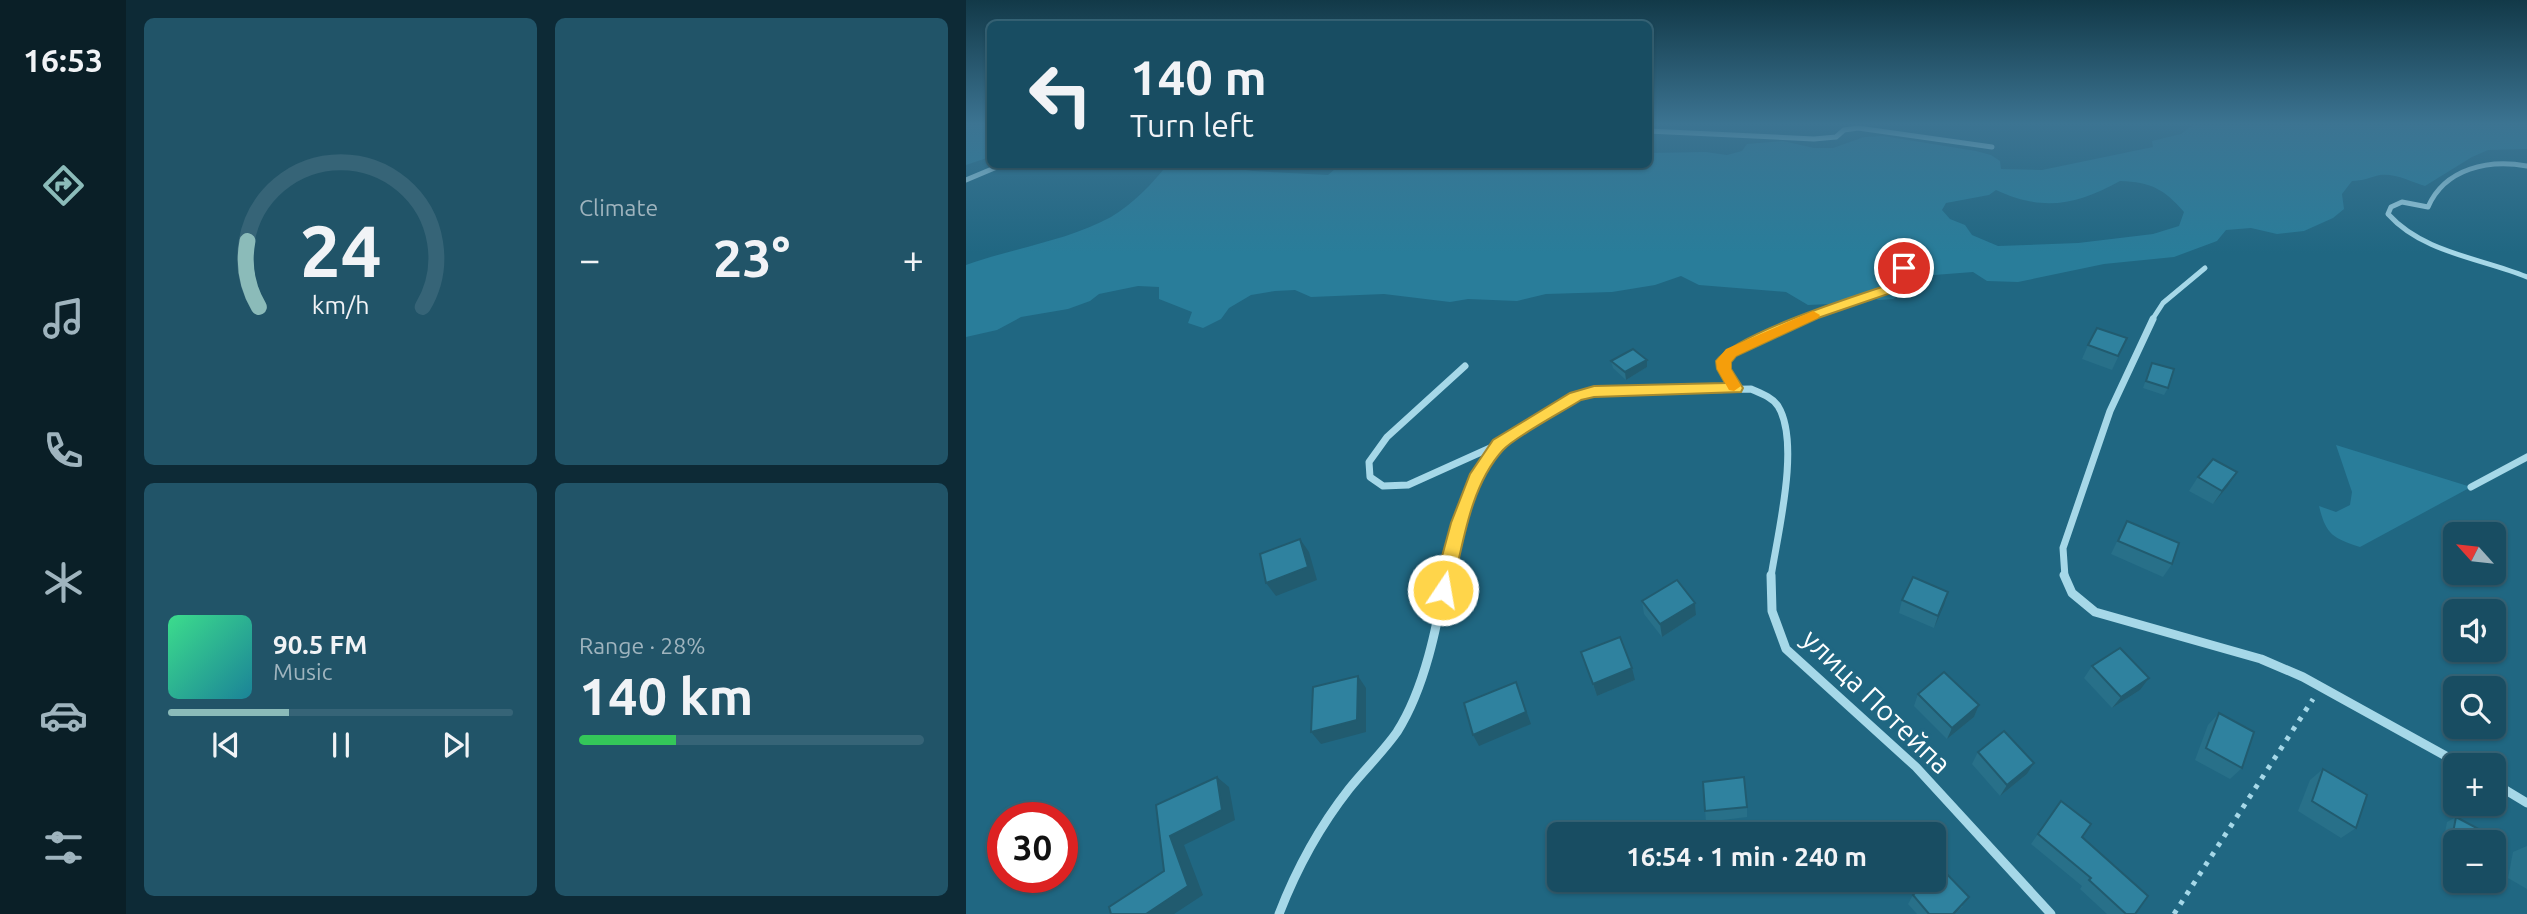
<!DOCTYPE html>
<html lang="en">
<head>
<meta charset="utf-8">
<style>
	:root { --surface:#184d62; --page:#215468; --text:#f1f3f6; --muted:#9fb4be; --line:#366477; --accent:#8bbbb9 }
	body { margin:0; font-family:Ubuntu,sans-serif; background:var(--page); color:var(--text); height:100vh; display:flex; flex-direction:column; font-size:26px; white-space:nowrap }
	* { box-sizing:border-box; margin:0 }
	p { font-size:23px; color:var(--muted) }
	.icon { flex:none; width:38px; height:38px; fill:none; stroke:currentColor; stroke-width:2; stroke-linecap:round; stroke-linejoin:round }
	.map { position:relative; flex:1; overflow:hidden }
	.side { display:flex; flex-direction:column; gap:18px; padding:18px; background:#0d2a36; width:840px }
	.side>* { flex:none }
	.banner { position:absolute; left:21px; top:21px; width:665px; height:147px; border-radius:10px; box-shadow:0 2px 5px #0004,0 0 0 2px var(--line); background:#184d62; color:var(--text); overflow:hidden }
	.needle { width:46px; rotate:297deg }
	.buttons { position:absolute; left:1477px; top:522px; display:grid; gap:14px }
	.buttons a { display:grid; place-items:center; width:63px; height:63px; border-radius:10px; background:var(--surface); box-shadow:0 2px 5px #0004,0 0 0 2px var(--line); font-size:35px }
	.speed { position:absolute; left:21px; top:802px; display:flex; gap:14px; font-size:35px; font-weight:700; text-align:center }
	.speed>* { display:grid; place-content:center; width:91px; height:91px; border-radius:50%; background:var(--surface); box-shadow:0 2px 5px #0004,0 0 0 2px var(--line); line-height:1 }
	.speed .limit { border:10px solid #d22; background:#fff; color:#111 }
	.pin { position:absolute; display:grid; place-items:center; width:60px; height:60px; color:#fff; margin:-30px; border:4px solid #fff; border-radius:50%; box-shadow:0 2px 7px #0007 }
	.me { position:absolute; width:77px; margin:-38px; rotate:12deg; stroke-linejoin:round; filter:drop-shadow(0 0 5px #0008) }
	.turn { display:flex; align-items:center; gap:24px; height:147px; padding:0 28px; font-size:32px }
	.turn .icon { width:91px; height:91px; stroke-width:2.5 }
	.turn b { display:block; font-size:49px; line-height:60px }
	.big { font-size:52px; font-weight:600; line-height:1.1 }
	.side .tile { flex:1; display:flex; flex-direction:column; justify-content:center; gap:10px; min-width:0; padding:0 24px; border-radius:10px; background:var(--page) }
	.side .dial { align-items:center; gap:0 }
	.dial svg { height:182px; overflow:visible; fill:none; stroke:var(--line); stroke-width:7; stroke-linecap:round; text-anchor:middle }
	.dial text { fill:var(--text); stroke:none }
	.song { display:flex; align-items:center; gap:21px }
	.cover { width:84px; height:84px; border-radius:10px; background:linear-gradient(135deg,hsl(150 70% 55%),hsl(190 70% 35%)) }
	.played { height:7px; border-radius:4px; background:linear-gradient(90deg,var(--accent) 35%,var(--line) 35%) }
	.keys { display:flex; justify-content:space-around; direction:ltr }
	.heat { display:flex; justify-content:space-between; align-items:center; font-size:38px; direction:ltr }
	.charge { height:10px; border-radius:5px; background:linear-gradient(90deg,#34c759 28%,var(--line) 0) }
	.side .tiles { flex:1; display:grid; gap:18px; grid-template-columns:repeat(2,1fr) }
	.trip { position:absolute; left:581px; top:822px; width:399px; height:70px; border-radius:10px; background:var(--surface); box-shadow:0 2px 5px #0004,0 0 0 2px var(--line); font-weight:600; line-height:70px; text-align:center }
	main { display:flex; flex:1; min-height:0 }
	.tab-bar { display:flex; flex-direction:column; width:126px; justify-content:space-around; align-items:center; background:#0a1f27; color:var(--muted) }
	.tab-bar .icon { width:49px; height:49px }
	.tab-bar .active { color:var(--accent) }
	.tab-bar b { font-size:32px; color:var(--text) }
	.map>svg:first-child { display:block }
	.green { fill:#297d9a; fill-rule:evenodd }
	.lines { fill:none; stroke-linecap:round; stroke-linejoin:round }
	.path { stroke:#a6d8e8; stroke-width:5; stroke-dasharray:4.5 7; stroke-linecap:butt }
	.street-far2 { stroke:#a6d8e8; stroke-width:5 }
	.street-far1 { stroke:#a6d8e8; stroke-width:7 }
	.street { stroke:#a6d8e8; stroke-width:9 }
	.wall { fill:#287089 }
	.shaded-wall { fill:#215b6f }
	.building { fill:#2f829f; stroke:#215b6f; stroke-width:2 }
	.route { fill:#ffd54a; stroke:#a68a30; stroke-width:2 }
	.slow { fill:#f59e0b }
	.labels { text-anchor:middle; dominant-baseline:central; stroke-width:7; stroke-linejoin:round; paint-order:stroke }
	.near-street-label { font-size:28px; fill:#fff; stroke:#206782 }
</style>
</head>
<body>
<main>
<nav class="tab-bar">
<b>16:53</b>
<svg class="icon active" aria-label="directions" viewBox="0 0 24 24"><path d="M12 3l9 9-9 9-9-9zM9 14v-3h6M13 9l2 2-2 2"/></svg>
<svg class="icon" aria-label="music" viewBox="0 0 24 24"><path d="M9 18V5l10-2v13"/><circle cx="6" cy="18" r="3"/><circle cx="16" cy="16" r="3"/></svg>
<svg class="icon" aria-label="phone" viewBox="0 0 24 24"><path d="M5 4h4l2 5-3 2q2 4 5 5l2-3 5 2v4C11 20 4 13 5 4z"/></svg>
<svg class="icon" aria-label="climate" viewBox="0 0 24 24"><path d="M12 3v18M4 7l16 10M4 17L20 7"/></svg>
<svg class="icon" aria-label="car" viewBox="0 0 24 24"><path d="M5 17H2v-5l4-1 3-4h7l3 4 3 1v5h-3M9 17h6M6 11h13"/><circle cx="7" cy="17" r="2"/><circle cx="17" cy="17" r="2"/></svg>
<svg class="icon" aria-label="filters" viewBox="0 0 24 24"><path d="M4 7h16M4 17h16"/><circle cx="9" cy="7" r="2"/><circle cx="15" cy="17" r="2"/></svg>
</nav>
<section class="side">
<div class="tiles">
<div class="tile dial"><svg viewBox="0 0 100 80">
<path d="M14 69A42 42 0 1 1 86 69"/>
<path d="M14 69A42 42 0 0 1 9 40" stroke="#8bbbb9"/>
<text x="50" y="56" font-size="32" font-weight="700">24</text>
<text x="50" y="72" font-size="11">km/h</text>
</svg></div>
<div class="tile"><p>Climate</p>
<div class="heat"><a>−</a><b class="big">23°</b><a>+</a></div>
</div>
<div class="tile">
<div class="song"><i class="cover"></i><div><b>90.5 FM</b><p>Music</p></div></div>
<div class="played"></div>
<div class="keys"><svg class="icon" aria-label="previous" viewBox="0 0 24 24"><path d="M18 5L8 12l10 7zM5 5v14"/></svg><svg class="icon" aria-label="pause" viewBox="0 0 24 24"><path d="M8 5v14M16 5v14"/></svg><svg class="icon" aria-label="next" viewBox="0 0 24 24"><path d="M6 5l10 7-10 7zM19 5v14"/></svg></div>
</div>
<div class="tile"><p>Range · 28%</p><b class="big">140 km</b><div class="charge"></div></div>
</div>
</section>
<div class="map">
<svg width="1561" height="914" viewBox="0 0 1561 914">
	<rect width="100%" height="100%" fill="#206782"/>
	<!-- green -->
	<g class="green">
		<path d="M0 125H24V157L0 165Z"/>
		<path d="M1227 125H1561V149L1522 150 1506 157 1459 186C1446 182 1429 173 1414 175 1405 177 1397 181 1386 181L1376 194 1378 209 1367 218 1338 231 1311 234 1285 228 1260 230 1251 241 1208 257 1138 264 1052 282 1021 281 1007 272 955 276 944 289 927 299 913 300 896 295 864 304 842 305 820 292 733 285 715 276 689 285 646 292 580 294 551 301 502 299 484 302 418 294 345 297 329 290 309 291 285 295 263 308 255 319 237 328 222 323 226 312 193 299V287L172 286 133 294 124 301 102 309 55 317 31 330 0 337V265C47 248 101 241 145 217 167 204 186 184 201 165L240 164 287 171 362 175 375 164H682L683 153 740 152 761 155 776 151 781 144 817 141 848 148H867L898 137 917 136 1010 151 1025 155 1034 161 1035 169 1076 170 1187 147 1186 141 1215 134ZM1154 181C1185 182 1198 189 1218 212L1213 226 1187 234 1112 243 1032 246 1006 235 999 225 984 219 976 210 980 203 1023 195 1030 190C1077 212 1110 205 1154 181Z"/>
		<path d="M1370 445 1505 487 1394 547C1367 538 1360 535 1353 506L1370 512 1384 505 1386 492Z"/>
	</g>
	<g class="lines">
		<!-- path -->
		<path class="path" d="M1208 914 1347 699"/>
		<!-- street-far2 -->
		<g class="street-far2">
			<path d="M682 131 848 139 870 137 878 130 892 128 1026 147"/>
			<path d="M1561 166C1523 159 1479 168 1462 207L1436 202 1425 207 1422 214C1457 253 1515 258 1561 277"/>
			<path d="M0 180 38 164"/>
			<path d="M836 320 923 289C933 279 938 272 937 258"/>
			<path d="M1186 320 1197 303 1239 268"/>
		</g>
		<!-- street-far1 -->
		<g class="street-far1">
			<path d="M499 366 421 437 403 462 404 477 417 486 442 485 533 444 610 396 628 392 785 389C794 393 806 397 812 406 835 443 811 536 805 577"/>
			<path d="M769 388 758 369 757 361 765 353 840 319"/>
			<path d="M1505 487 1561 457"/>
			<path d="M479 577C488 530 505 484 532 445"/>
			<path d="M1099 577 1097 548 1144 411 1187 319"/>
		</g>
		<!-- street -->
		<g class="street">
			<path d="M805 575 806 611 820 649 950 767 1085 914"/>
			<path d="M1098 575 1106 593 1129 612 1295 659 1337 677 1496 765"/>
			<path d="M1528 783 1561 803"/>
			<path d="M313 914C330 870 354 826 383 789 398 770 417 752 431 732 459 688 471 626 480 575"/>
		</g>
	</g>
	<!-- wall -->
	<g class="wall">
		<path d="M1161 338 1146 370 1116 359 1122 345Z"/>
		<path d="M681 360V367L660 380 647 368 645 361Z"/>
		<path d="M1186 363 1202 388 1198 395 1177 388Z"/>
		<path d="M1271 472 1262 486 1247 504 1223 491 1232 477Z"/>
		<path d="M1161 521 1206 564 1197 577 1145 554Z"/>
		<path d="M982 592 968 628 933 613 936 600Z"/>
		<path d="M676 601 729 603 730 615 696 637 678 614Z"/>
		<path d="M615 652 669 680 631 696Z"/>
		<path d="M1126 666 1174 690 1146 708 1118 678Z"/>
		<path d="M952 694 1013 705 1008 717 981 739 948 706Z"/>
		<path d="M1253 713 1276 768 1264 779 1229 760 1242 725Z"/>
		<path d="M1012 752 1068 763 1061 774 1034 796 1006 764Z"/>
		<path d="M1357 769 1390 828 1375 838 1332 811 1344 780Z"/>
		<path d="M737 782 781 807V817L740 822Z"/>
		<path d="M1095 801 1116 837 1169 914H1141L1114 889 1116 886 1065 844Z"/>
		<path d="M1490 817 1521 842H1489V850L1477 843 1481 822Z"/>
		<path d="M1561 846V889L1542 878 1547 852Z"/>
		<path d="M947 895 997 906 989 914H951L942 904Z"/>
	</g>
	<!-- shaded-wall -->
	<g class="shaded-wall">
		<path d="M681 360V367L660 380 659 372Z"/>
		<path d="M1271 472 1262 486 1247 504 1256 491Z"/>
		<path d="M334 539 343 552 351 580 310 596 300 583Z"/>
		<path d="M982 592 978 605 968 628 972 616Z"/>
		<path d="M729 603 730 615 696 637 694 624Z"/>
		<path d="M666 668 669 680 631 696 627 684Z"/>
		<path d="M392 676 400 688V732L355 744 345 732Z"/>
		<path d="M1183 678 1174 690 1146 708 1155 697Z"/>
		<path d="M550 682 565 724 513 746 507 735Z"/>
		<path d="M1013 705 1008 717 981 739 986 728Z"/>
		<path d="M1068 763 1061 774 1034 796 1041 785Z"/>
		<path d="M251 777 263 787 269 820 218 845 237 895 208 914H180L222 886 204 836Z"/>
		<path d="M98 830 107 835 100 861 96 862V837Z"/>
		<path d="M1003 897 989 914H987Z"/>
	</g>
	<!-- building -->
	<g class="building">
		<path d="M1131 328 1161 338 1152 356 1122 345Z"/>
		<path d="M667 349 681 360 659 372 645 361Z"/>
		<path d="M1186 363 1208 369 1202 388 1180 381Z"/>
		<path d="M1247 459 1271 472 1256 491 1232 477Z"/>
		<path d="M1161 521 1213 543 1206 564 1152 541Z"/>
		<path d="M334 539 342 567 300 583 294 554Z"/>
		<path d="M947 577 982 592 972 616 936 600Z"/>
		<path d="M711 580 729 603 694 624 676 601Z"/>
		<path d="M654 637 666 668 627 684 615 652Z"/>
		<path d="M1154 648 1183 678 1155 697 1126 666Z"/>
		<path d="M978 672 1013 705 986 728 952 694Z"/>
		<path d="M392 676 391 720 345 732 347 687Z"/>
		<path d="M550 682 560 712 507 735 498 703Z"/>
		<path d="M1253 713 1288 732 1276 768 1240 748Z"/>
		<path d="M1038 731 1068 763 1041 785 1012 752Z"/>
		<path d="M1357 769 1401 795 1390 828 1346 801Z"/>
		<path d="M251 777 256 810 204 836 222 886 180 914H145L143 907 198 871 190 805Z"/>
		<path d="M778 777 781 807 739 811 737 782Z"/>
		<path d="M1095 801 1125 824 1116 837 1182 896 1169 914H1160L1123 880 1125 878 1072 834Z"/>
		<path d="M1490 817 1522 834 1521 842H1492L1486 838Z"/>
		<path d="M974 867 1003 897 987 914H963L947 895 961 880H968V874Z"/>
	</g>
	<!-- sky -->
	<linearGradient id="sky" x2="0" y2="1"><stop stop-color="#123948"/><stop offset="0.49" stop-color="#3c7492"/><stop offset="1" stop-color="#3c7492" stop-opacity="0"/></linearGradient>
	<rect width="1561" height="253" fill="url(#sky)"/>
	<!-- route -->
	<path class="route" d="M938 264 944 268 940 279 928 292 852 318 770 356 765 362V369L777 388 775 392 628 397 615 400C596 412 550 436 537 450 504 486 497 544 486 590L483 596 477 598 470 596 467 590 485 523 504 474 527 440 604 393 628 386 759 383 751 369 750 361C770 334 883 298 919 286L927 278 933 265Z"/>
	<!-- slow -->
	<path class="slow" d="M847 311 854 315 852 318 770 356 765 362V369L775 386 768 391 763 390 751 369 750 361 760 349Z"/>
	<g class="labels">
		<!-- near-street labels -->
		<g class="near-street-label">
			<text transform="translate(911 701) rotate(44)">улица Потейпа</text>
		</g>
	</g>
</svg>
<div class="buttons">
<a><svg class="needle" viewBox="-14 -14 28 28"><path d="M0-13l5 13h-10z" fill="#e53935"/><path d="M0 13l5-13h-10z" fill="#9fb4be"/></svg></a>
<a><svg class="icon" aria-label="sound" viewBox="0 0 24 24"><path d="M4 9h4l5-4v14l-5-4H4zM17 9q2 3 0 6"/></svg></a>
<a><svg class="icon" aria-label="search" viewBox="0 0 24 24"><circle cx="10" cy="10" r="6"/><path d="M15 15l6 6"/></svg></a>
<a>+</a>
<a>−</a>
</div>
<div class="speed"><div class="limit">30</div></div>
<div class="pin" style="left:938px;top:268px;background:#d93025"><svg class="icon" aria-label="arrive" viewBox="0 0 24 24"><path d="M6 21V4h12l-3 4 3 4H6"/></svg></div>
<svg class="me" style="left:477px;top:590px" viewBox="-20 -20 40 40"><circle r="17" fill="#ffd54a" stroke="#fff" stroke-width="3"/><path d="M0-11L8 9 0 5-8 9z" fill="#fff"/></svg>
<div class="trip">16:54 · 1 min · 240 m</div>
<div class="banner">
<div class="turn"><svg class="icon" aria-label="left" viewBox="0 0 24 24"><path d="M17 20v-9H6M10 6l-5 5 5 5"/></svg><div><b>140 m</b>Turn left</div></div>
</div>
</div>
</main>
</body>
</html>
